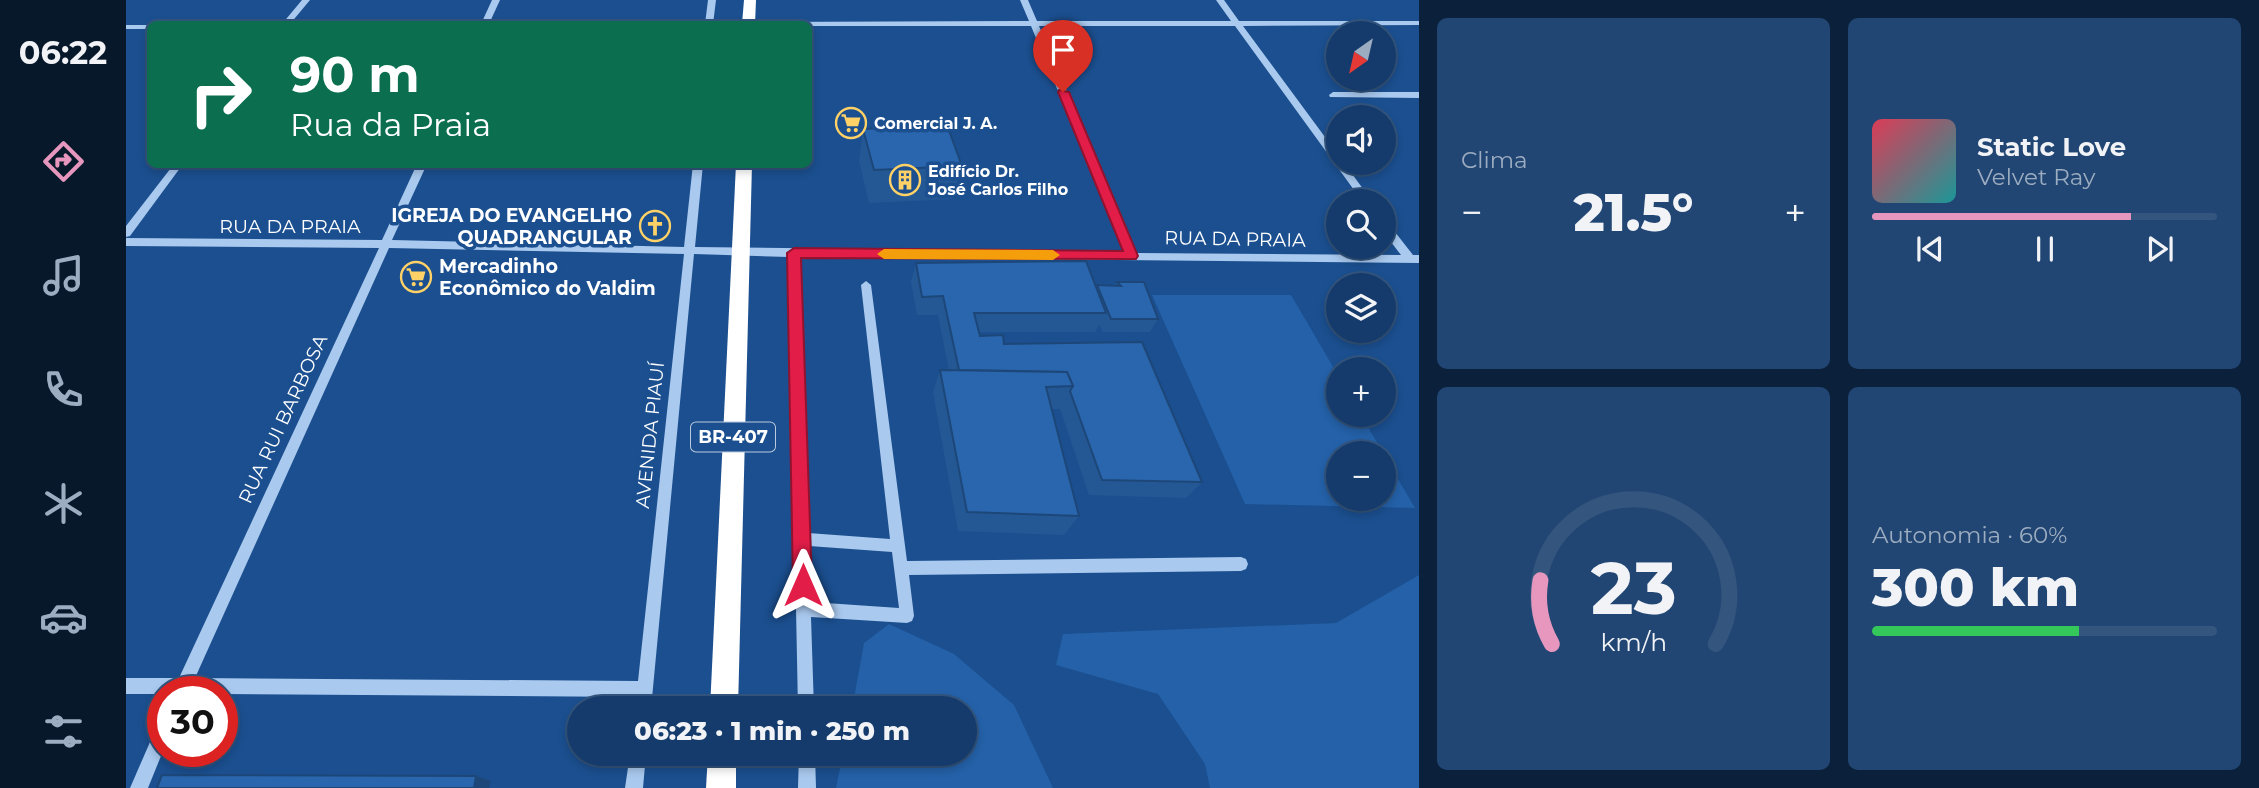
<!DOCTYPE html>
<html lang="pt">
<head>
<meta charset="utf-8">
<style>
	:root { --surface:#143b6b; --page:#214673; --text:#f1f3f6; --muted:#9dadc1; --line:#33557e; --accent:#e797bd }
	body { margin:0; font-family:Montserrat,sans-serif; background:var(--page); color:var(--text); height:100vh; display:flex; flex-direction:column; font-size:26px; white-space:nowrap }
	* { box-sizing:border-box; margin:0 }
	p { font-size:23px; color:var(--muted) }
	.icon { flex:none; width:38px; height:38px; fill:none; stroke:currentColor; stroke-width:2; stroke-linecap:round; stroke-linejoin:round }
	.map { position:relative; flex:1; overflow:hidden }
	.details { display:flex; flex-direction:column; gap:18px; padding:18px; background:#0b203b; width:840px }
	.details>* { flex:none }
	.hud { position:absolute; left:21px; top:21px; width:665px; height:147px; border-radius:10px; box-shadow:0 4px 10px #0003,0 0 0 2px var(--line); background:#0b6e4f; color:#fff; overflow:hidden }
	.needle { width:46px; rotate:214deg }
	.buttons { position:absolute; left:1200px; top:21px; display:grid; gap:14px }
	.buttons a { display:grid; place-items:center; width:70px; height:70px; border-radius:50%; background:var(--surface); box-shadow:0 4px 10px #0003,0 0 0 2px var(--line); font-size:35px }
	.speed { position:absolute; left:21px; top:676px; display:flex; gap:14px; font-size:35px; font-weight:700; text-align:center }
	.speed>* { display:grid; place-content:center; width:91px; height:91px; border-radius:50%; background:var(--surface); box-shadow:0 4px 10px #0003,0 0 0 2px var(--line); line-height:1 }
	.speed .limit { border:10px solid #d22; background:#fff; color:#111 }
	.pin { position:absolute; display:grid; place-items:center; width:60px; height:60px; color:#fff; margin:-72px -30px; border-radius:50% 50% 50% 0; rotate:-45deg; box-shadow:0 0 7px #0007 }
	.pin .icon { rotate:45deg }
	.me { position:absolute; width:77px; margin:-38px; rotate:0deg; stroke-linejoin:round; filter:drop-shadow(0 0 5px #0008) }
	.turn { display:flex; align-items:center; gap:24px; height:147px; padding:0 28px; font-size:32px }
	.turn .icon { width:91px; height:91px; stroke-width:2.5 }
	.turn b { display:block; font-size:49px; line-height:60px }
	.big { font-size:52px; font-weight:800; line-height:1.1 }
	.details .card { flex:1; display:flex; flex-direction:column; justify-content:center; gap:10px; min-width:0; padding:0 24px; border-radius:10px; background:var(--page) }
	.details .dial { align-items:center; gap:0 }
	.dial svg { height:182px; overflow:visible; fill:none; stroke:var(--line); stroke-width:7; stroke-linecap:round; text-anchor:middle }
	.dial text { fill:var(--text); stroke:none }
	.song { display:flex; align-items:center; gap:21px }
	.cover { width:84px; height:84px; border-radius:10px; background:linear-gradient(135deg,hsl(350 70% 55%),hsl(180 70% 35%)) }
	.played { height:7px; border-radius:4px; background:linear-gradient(90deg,var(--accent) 75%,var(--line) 75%) }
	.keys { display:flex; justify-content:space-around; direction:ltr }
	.heat { display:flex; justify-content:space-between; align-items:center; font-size:38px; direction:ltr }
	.charge { height:10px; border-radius:5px; background:linear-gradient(90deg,#34c759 60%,var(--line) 0) }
	.details .tiles { flex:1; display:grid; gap:18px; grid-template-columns:repeat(2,1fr) }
	.trip { position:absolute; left:441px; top:696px; width:410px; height:70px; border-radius:35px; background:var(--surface); box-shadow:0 4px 10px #0003,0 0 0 2px var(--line); font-weight:800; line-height:70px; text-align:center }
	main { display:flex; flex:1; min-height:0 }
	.tab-bar { display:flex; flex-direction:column; width:126px; justify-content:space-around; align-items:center; background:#08182b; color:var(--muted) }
	.tab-bar .icon { width:49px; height:49px }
	.tab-bar .on { color:var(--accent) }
	.tab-bar b { font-size:32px; color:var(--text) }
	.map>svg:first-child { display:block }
	.green { fill:#2461a8 }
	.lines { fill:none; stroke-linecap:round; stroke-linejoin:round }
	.minor { fill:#a9c9ee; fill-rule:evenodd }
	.highway { fill:#fff; fill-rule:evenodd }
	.wall { fill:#245895 }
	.shaded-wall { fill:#1d4779 }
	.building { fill:#2a66ad; stroke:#1d4779; stroke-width:2 }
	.route { fill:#e11d48; stroke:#92132f; stroke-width:2 }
	.slow { fill:#f59e0b }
	.labels { text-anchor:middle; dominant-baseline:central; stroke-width:7; stroke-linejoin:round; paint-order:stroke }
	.far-poi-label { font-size:16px; font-weight:bold; fill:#fff; stroke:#1b4f8f; text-anchor:start }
	.shield { fill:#1b4f8f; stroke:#bbcadd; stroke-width:2 }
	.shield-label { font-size:18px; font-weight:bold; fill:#fff }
	.poi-label { font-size:19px; font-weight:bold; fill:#fff; stroke:#1b4f8f; text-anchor:end }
	.street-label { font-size:19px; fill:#fff; stroke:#1b4f8f }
</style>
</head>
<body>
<main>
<nav class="tab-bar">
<b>06:22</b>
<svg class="icon on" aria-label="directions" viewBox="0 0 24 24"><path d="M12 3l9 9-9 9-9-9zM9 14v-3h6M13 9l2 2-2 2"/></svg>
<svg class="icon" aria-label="music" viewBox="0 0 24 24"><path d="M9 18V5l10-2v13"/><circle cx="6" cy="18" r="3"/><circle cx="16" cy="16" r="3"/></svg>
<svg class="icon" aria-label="phone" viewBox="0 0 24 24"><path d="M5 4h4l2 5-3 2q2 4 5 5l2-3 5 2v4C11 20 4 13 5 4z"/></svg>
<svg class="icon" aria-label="climate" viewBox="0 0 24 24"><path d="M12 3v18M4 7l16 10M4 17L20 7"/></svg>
<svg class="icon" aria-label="car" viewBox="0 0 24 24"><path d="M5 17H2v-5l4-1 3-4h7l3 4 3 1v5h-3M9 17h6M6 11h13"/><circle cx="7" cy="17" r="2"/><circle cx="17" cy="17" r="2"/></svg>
<svg class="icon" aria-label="filters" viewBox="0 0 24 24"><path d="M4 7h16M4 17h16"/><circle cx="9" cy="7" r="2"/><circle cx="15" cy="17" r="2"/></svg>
</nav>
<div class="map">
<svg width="1293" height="788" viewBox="0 0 1293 788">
	<rect width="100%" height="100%" fill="#1b4f8f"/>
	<!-- green -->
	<g class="green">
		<path d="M1026 295H1165L1213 377V415H1235L1257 453H1213V499H1258V455L1289 508 1119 504Z"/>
		<path d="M1293 575V788H1084L1079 764 1032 694 930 665 937 634 1210 623Z"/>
		<path d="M763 624 828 654 888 705 927 788H710L717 754H838V709H726L738 643Z"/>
	</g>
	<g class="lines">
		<!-- minor -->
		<g class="minor">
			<path d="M176 0H184L164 24H156Z"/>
			<path d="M366 0H374L363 24H355Z"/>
			<path d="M582 0H590L587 24H579Z"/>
			<path d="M894 0H902L911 21H1105L1090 0H1098L1113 21H1293V25L1117 26 1213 156V163H1218L1246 201H1236L1109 26H913L1010 253 1275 255 1258 233V222L1262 223 1287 255H1293V263L673 257 682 533 764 539 735 285 740 281 745 285 781 561 1115 557 1120 559 1122 564 1120 569 1115 571 783 575 788 616 786 621 781 623 685 617 688 709H672L663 257 568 254 525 709H509L510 697 96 694V691H37V694H0V678H53L253 248 0 246V238L256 240 291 164H301L266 240 558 247 567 164H577L569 247 999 252 905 26H682V24H619L623 22 903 21ZM263 248 558 254 512 681 69 678ZM683 546 766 552 773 608 685 602Z"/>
			<rect x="0" y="25" width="24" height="4"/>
			<path d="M1207 92H1293V98L1204 97 1203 95Z"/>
			<path d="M48 164H57L4 236 0 237V226Z"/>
			<path d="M37 724V751L22 788H4L31 726Z"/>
			<path d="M504 754H520L517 788H499Z"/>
			<path d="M673 754H689L690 788H672Z"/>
		</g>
		<!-- highway -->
		<g class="highway">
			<path d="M618 0H630L629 24H616Z"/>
			<path d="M610 164H626L612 709H584Z"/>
			<path d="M582 754H610V788H580Z"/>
		</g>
	</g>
	<!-- wall -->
	<g class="wall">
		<path d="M737 129 836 166 827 199 743 203 733 161Z"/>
		<path d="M790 263 970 287 971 285H989L991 282 1032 319 1024 332H977L973 324 969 332H852L854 336 878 344 1016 342 1076 482 1060 498 963 495 934 409H925L953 516 938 535 832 531 807 392 814 370H823L812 315H791L785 282Z"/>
	</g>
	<!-- shaded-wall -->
	<path class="shaded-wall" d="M350 776 365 781 363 788H348Z"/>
	<!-- building -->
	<g class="building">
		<path d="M821 125 836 166 748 170 737 129Z"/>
		<path d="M960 261 980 313H848L854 336 877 335 878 344 1016 342 1076 482 976 480 944 391 947 386 941 372 833 370 817 296 796 297 790 263Z"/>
		<path d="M991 282H1018L1032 319H985L971 285 995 286Z"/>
		<path d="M814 370 941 372 947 386 920 387 953 516 841 512Z"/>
		<path d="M36 775 350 776 348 788H31Z"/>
	</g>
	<!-- route -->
	<path class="route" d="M933 90 943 92 1012 256 1010 259 675 258 686 585 684 592 677 595 670 592 667 585 661 253 668 248 997 251 932 92Z"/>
	<!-- slow -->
	<path class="slow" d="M758 249 927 250 934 255 927 260 758 259 751 254Z"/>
	<!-- icons -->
	<defs>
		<g id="supermarket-ring" transform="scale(1.575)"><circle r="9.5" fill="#1b4f8f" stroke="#ffd166" stroke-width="1.5"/><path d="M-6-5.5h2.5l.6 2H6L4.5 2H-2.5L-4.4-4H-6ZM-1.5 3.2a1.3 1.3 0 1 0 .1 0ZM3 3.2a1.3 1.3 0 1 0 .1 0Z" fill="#ffd166"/></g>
		<g id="building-ring" transform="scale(1.575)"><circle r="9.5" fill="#1b4f8f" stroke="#ffd166" stroke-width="1.5"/><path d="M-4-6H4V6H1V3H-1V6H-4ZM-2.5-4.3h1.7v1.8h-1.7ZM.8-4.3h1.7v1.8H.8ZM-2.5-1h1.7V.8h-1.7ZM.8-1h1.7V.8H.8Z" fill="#ffd166"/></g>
		<g id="church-ring" transform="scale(1.575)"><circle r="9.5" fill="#1b4f8f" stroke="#ffd166" stroke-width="1.5"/><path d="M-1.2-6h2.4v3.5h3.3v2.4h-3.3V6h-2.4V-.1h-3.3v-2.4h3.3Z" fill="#ffd166"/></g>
	</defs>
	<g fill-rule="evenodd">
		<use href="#supermarket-ring" x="725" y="123"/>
		<use href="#building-ring" x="779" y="180"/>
		<use href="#church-ring" x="529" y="226"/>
		<use href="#supermarket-ring" x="290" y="277"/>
	</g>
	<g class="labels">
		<!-- far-poi labels -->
		<g class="far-poi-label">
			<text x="748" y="123">Comercial J. A.</text>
			<text x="802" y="171">Edifício Dr.<tspan x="802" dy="18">José Carlos Filho</tspan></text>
		</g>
		<!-- shield labels -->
		<rect class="shield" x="565" y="422.5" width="84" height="29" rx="5"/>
		<g class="shield-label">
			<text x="607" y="437">BR-407</text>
		</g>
		<!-- poi labels -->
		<g class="poi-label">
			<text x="506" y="215">IGREJA DO EVANGELHO<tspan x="506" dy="22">QUADRANGULAR</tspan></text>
			<text x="313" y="266" text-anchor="start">Mercadinho<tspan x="313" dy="22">Econômico do Valdim</tspan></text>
		</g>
		<!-- street labels -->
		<g class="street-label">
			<text x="164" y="226">RUA DA PRAIA</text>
			<text transform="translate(1109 239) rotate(1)">RUA DA PRAIA</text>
			<text transform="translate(157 419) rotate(-65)">RUA RUI BARBOSA</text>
			<text transform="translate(524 435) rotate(-84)">AVENIDA PIAUÍ</text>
		</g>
	</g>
</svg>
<div class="buttons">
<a><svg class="needle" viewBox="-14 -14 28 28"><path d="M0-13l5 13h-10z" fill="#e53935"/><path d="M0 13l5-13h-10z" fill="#9dadc1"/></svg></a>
<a><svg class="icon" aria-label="sound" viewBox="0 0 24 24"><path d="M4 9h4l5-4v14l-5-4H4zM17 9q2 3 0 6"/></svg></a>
<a><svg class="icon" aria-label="search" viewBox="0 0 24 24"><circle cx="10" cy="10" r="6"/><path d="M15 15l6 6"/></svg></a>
<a><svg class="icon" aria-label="layers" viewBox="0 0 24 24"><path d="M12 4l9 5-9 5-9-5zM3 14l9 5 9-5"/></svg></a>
<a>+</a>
<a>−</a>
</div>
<div class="speed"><div class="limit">30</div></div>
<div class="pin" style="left:937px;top:92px;background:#d93025"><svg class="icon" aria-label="arrive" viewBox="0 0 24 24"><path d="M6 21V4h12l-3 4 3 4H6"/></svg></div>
<svg class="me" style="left:677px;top:585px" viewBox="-20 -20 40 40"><path d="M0-17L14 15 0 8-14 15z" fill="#e11d48" stroke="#fff" stroke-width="4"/></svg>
<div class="trip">06:23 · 1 min · 250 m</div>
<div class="hud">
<div class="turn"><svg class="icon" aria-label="right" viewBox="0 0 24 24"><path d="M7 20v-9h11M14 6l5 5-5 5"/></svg><div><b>90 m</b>Rua da Praia</div></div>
</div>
</div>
<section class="details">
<div class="tiles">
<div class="card"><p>Clima</p>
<div class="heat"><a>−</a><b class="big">21.5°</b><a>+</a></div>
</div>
<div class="card">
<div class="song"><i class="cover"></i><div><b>Static Love</b><p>Velvet Ray</p></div></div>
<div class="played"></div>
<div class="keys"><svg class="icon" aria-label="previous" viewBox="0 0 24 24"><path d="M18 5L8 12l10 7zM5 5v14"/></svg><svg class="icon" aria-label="pause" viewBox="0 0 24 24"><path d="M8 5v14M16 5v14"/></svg><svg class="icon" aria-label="next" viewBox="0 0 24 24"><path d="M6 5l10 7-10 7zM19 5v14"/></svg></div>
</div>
<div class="card dial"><svg viewBox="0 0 100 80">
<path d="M14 69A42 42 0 1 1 86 69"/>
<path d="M14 69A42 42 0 0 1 9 41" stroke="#e797bd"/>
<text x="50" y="56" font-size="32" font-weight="700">23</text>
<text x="50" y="72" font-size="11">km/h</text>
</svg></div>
<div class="card"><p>Autonomia · 60%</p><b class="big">300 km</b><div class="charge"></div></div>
</div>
</section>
</main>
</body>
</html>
